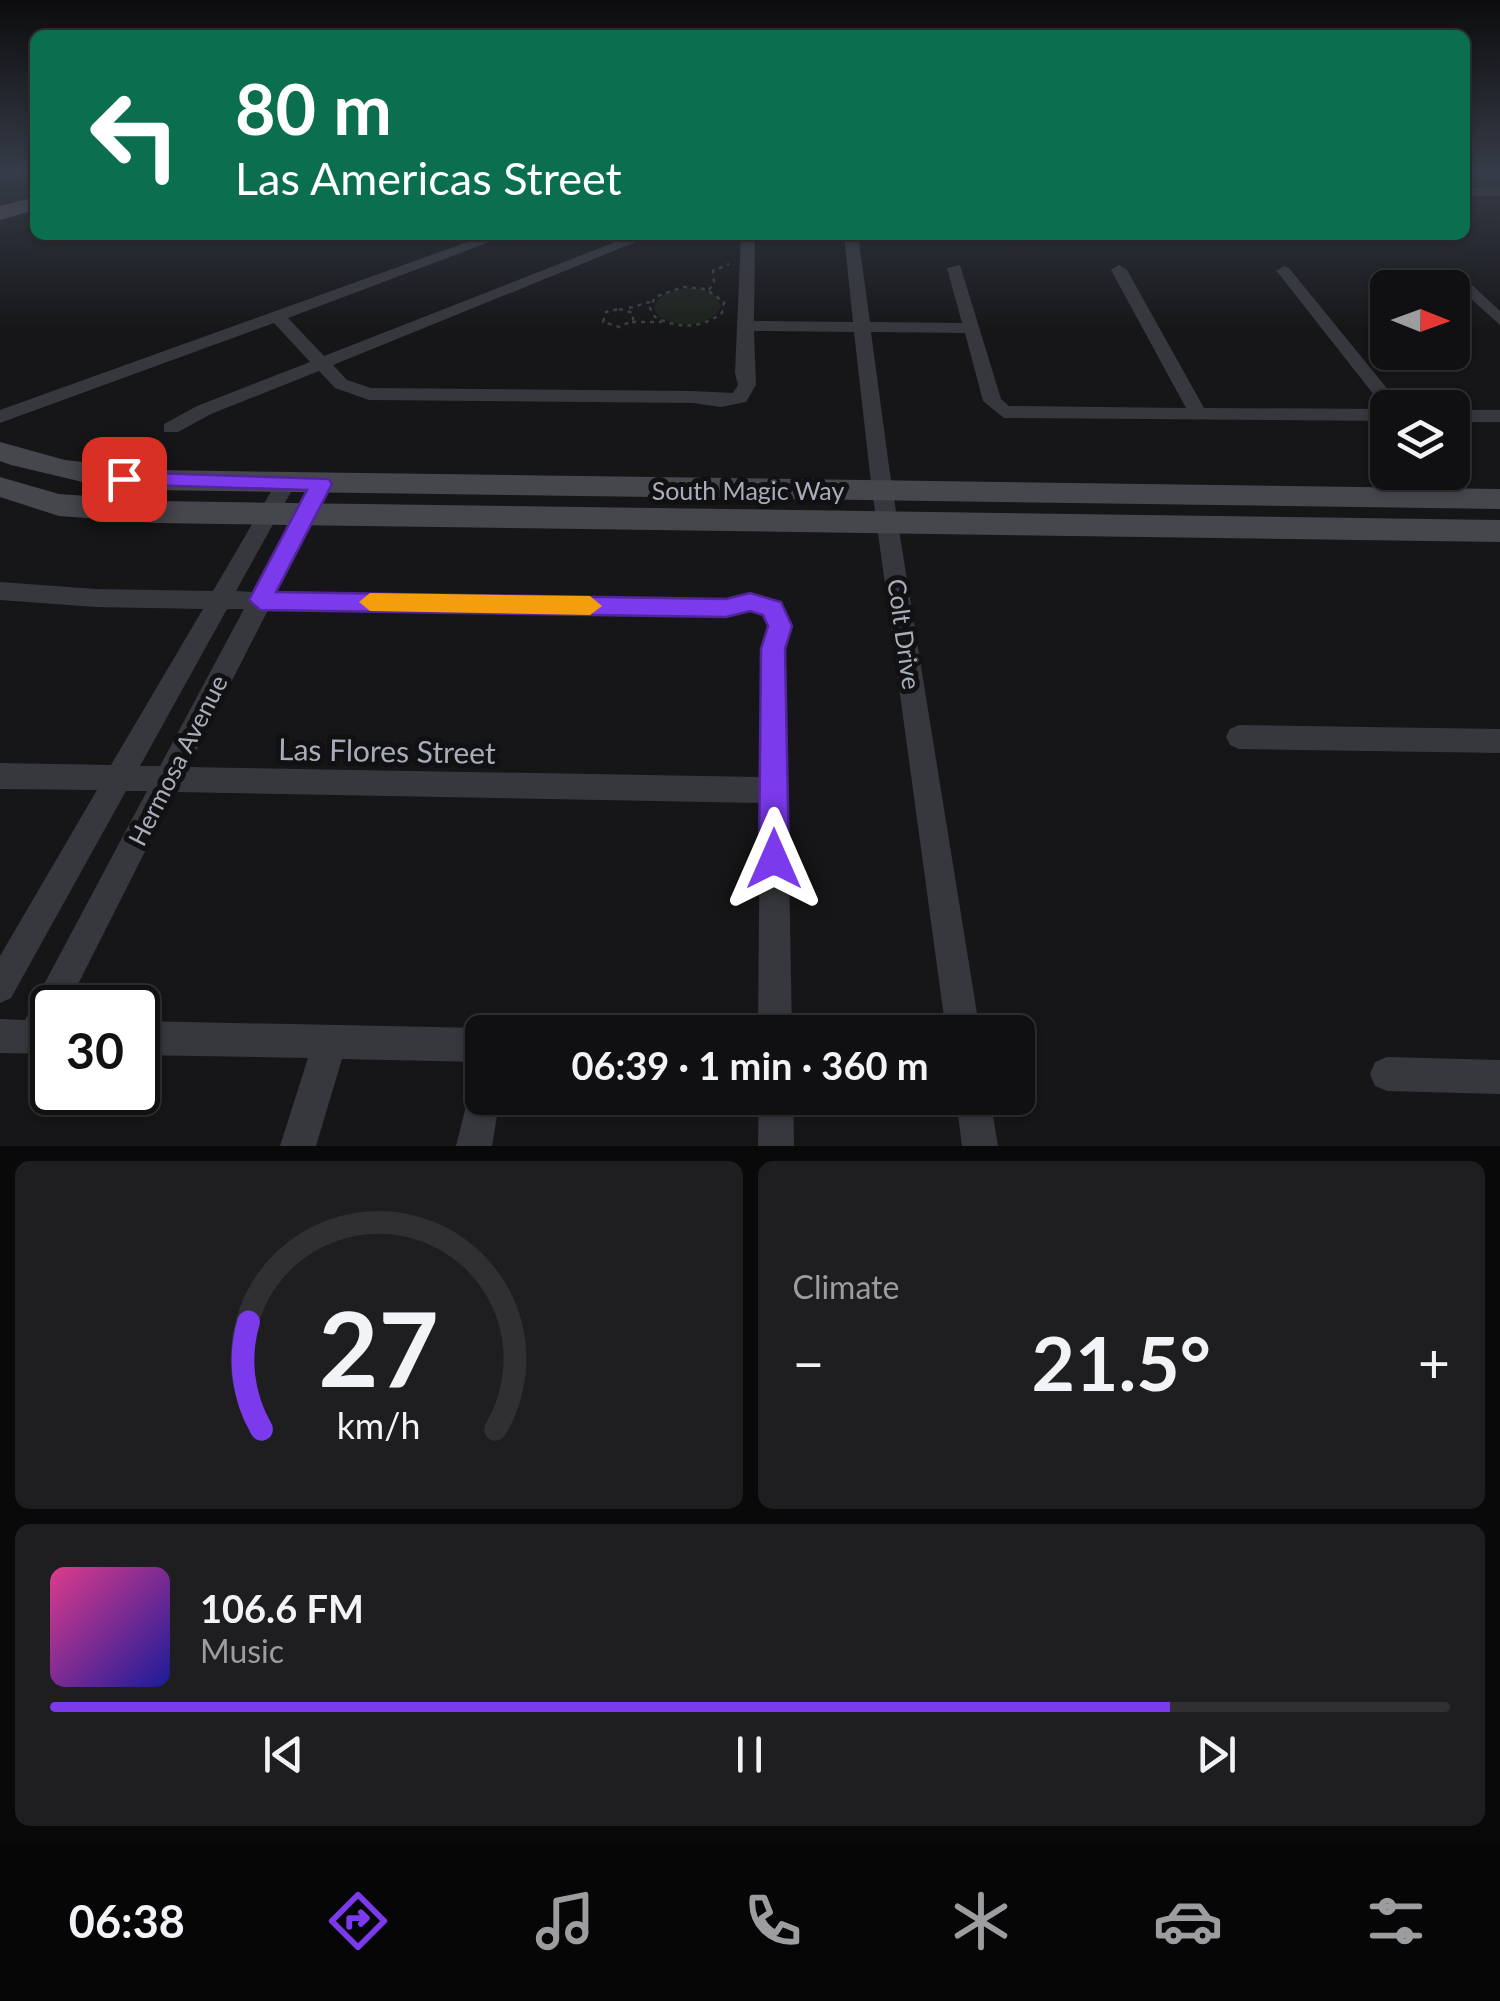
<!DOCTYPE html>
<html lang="en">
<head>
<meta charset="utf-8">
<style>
	:root { --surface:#101012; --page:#1e1e20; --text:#f1f3f6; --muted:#9c9d9f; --line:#303032; --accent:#7c3aed }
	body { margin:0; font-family:Lato,sans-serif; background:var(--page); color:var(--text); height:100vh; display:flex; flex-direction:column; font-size:38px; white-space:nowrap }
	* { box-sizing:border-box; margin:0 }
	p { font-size:32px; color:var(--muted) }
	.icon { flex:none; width:55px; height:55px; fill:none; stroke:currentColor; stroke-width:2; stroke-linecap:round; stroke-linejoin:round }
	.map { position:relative; height:1146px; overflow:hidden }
	.side { display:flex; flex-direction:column; gap:15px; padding:15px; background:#09090a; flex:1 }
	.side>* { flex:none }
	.top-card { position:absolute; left:30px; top:30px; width:1440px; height:210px; border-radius:15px; box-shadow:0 2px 8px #0004,0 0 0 2px var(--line); background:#0b6e4f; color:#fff; overflow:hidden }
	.needle { width:65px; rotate:91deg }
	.controls { position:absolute; left:1370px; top:270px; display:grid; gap:20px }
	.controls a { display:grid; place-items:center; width:100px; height:100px; border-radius:15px; background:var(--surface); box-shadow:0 2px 8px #0004,0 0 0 2px var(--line); font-size:50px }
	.speed { position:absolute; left:30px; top:985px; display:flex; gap:20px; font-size:50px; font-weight:700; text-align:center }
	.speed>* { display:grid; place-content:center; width:130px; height:130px; border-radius:50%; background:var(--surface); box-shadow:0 2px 8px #0004,0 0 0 2px var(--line); line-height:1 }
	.speed .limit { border:5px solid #111; border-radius:15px; background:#fff; color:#111 }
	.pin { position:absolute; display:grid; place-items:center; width:85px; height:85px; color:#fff; margin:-42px; border-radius:20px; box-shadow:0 5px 15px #0006 }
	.me { position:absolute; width:110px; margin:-55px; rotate:0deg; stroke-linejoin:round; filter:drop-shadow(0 0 8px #0008) }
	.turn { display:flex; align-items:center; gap:35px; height:210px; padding:0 40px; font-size:45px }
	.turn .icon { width:130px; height:130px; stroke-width:2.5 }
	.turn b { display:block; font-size:70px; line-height:85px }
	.big { font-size:75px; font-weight:700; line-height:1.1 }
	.side .widget { flex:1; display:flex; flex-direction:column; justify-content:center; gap:15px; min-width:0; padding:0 35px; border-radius:15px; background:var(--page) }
	.side .dial { align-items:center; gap:0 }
	.dial svg { height:260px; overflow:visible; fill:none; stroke:var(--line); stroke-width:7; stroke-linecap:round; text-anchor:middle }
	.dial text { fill:var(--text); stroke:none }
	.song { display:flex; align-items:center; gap:30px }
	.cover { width:120px; height:120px; border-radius:15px; background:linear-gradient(135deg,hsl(330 70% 55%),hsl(240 70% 35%)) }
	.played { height:10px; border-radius:5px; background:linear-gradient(90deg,var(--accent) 80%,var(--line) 80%) }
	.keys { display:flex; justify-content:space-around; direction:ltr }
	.heat { display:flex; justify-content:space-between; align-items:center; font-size:55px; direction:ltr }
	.side .tiles { flex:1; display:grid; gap:15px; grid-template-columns:1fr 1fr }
	.widget:last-child { grid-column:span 2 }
	.trip { position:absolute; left:465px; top:1015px; width:570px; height:100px; border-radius:15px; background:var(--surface); box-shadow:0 2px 8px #0004,0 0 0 2px var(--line); font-weight:700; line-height:100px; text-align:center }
	.tab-bar { display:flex; height:160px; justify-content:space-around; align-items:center; background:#060607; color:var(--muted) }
	.tab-bar .icon { width:70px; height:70px }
	.tab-bar .current { color:var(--accent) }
	.tab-bar b { font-size:45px; color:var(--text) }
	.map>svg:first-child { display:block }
	.green { fill:#1c231d }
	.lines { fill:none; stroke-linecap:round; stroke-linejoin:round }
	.path { stroke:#3d3f44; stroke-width:2.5; stroke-dasharray:4 5; stroke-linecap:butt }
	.street { fill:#37383d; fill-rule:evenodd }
	.secondary { fill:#45474d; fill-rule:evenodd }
	.primary { fill:#53555c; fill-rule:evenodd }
	.route { fill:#7c3aed; stroke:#51269a; stroke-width:2.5 }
	.slow { fill:#f59e0b }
	.labels { text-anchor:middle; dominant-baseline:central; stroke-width:10; stroke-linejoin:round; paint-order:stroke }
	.street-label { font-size:25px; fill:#a8adb8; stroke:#111113 }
	.near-street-label { font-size:30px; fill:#a8adb8; stroke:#111113 }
</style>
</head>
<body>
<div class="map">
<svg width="1500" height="1146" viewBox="0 0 1500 1146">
	<rect width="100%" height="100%" fill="#161618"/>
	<!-- green -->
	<path class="green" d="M691 288C704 289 718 292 721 307 707 329 678 328 658 316L654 308C659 292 675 289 691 288Z"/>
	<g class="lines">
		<!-- path -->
		<g class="path">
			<path d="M0 178 20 172"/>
			<path d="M683 287 706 289 724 302 722 313C701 329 678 329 655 317L650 308 655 297Z"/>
			<path d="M709 290 714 282 713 271 729 264"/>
			<path d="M629 308 653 301"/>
			<path d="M619 309 633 313V320L620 327 603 322 606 312Z"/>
			<path d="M632 322H662"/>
		</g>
		<!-- street -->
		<g class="street">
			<rect x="1465" y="188" width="35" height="8"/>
			<path d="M487 235H508L288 318 324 356 633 235H653L333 365 347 380 371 388 693 391 733 393 738 385 735 373 741 235H755L754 321 853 322 844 235H858L870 322 962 323 947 268 960 265 1001 399 1009 406 1186 408 1111 270 1119 265 1127 270 1204 408 1385 409 1279 274 1276 271 1284 266 1289 268 1403 408H1388V421L1004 418 983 401 965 333 871 332 890 474 980 1032H946L870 474 854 332 754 331 756 385 746 402 721 407 693 403 369 400 335 388 319 371 211 414 178 432H164V424L197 406 310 362 274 323 0 423V410Z"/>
			<path d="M1446 270H1456L1500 311V325L1446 276Z"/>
			<rect x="1452" y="410" width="48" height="12"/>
			<path d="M286 476 296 483 236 591 253 592 311 484 321 477 331 484 277 592 726 599 750 593 780 602 792 626 785 649 792 1032H758L760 803 175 792 66 1008H52V1054L0 1053V1019L25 1020 147 791H126L11 998 0 1003V956L97 790 0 789V763L111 765 203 609 96 607 0 600V582L96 589 213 591 279 478ZM227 609H244L160 766H140ZM268 610 726 617 750 611 763 615 768 626 761 649 760 777 188 767Z"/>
			<path d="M1239 725 1500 729V753L1239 749 1230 745 1226 737 1230 729Z"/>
			<path d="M138 1021 482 1028 493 1032H482V1062L342 1059 316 1146H280L308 1058 138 1055Z"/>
			<path d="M1387 1057 1500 1060V1094L1387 1091 1375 1086 1370 1074 1375 1062Z"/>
			<path d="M482 1081V1098H500L492 1146H456L471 1086Z"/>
			<path d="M759 1098H793L794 1146H758Z"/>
			<path d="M956 1098H990L998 1146H962Z"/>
		</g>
		<!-- secondary -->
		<g class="secondary">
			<path d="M0 442 65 460 154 470 1500 489V509L154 490 87 483 11 465 0 461Z"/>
			<path d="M0 477 59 494 156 501 1500 520V542L156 523 59 516 0 497Z"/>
		</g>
		<!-- primary -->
		<path class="primary" d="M35 197V210L0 220V206Z"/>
	</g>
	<!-- sky -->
	<linearGradient id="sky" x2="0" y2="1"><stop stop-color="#0c0c0d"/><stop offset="0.52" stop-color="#363c48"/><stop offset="1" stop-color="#363c48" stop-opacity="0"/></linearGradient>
	<rect width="1500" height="332" fill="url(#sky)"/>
	<!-- route -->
	<path class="route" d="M124 472 329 479 332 484 276 592 726 599 750 593 781 602 792 626 785 649 789 859 784 869 774 874 764 869 759 859 761 649 768 626 763 615 750 611 726 617 260 610 249 600 307 490 116 484V474Z"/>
	<!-- slow -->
	<path class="slow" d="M370 593 590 596 602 606 590 615 370 611 359 602Z"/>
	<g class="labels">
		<!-- street labels -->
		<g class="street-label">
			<text x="748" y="490">South Magic Way</text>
			<text transform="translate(905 634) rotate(82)">Colt Drive</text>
			<text transform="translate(177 760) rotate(-63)">Hermosa Avenue</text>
		</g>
		<!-- near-street labels -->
		<g class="near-street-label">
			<text transform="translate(387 750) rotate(1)">Las Flores Street</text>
		</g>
	</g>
</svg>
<div class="controls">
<a><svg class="needle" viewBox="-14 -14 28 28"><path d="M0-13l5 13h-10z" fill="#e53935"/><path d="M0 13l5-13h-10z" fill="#9c9d9f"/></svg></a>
<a><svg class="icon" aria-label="layers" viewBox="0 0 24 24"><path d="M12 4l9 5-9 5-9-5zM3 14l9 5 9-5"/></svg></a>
</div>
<div class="speed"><div class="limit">30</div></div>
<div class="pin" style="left:124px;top:479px;background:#d93025"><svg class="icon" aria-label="arrive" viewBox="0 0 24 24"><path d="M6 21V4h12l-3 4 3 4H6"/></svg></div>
<svg class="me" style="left:774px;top:859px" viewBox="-20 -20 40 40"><path d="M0-17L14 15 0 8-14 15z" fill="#7c3aed" stroke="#fff" stroke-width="4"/></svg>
<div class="trip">06:39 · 1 min · 360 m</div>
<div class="top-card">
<div class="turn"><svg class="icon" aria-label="left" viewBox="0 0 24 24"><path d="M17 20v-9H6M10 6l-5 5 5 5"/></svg><div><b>80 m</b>Las Americas Street</div></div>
</div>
</div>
<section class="side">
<div class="tiles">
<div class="widget dial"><svg viewBox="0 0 100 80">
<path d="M14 69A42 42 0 1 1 86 69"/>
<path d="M14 69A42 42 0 0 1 10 36" stroke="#7c3aed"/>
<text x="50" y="56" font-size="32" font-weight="700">27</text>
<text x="50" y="72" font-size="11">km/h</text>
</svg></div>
<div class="widget"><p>Climate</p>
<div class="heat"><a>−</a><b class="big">21.5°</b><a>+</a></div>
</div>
<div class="widget">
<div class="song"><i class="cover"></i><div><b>106.6 FM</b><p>Music</p></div></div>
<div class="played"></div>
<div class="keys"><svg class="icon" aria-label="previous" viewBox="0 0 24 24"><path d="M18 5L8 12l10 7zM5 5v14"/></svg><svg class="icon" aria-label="pause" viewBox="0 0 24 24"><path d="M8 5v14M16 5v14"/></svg><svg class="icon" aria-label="next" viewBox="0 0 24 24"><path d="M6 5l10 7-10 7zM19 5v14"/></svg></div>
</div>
</div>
</section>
<nav class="tab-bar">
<b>06:38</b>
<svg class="icon current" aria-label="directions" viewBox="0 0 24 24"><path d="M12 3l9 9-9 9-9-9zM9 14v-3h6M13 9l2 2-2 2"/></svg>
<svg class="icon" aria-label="music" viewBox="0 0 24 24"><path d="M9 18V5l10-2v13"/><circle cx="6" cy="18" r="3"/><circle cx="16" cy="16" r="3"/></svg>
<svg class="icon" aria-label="phone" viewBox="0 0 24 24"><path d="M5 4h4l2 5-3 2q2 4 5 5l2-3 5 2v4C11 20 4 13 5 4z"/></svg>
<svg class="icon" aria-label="climate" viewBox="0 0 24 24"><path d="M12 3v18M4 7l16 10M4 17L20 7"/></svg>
<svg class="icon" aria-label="car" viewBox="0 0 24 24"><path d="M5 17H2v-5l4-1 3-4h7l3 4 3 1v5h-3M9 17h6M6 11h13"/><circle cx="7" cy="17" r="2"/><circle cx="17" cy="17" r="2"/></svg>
<svg class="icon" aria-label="filters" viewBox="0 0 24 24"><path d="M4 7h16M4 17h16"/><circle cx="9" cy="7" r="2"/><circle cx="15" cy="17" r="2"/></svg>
</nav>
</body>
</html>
